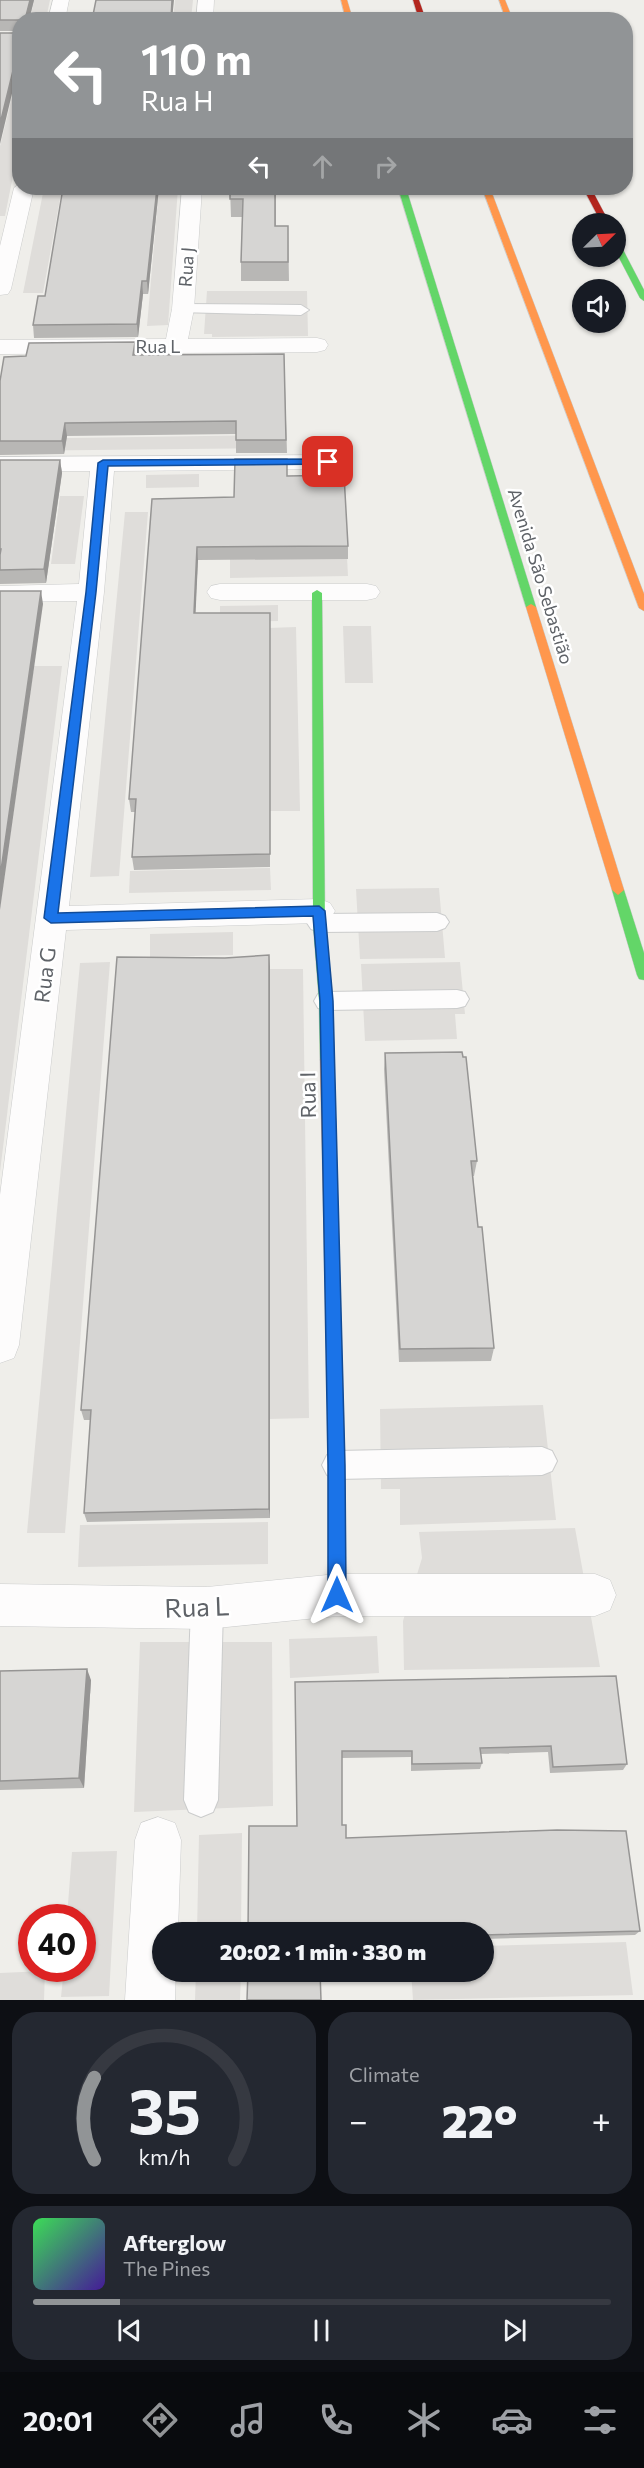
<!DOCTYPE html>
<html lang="en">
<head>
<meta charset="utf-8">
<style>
	:root { --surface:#171b24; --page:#242831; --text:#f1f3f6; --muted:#9ea1a6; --line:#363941; --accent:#919496 }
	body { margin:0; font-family:Commissioner,sans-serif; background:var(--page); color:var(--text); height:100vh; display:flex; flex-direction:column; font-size:22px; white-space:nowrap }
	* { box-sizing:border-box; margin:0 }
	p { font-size:20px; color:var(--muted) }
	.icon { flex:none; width:33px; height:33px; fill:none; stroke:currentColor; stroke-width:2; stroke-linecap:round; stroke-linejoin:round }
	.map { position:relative; height:2000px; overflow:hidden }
	.drawer { display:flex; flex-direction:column; gap:12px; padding:12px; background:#0d0f14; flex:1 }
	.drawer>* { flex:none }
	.guide { position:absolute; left:12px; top:12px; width:621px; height:183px; border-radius:24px; box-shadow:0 2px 4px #0004; background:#919496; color:#fff; overflow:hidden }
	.needle { width:39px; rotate:66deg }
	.tools { position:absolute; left:572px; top:213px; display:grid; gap:12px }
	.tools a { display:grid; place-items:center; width:54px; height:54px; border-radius:50%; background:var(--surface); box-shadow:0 2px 4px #0004; font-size:30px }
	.speed { position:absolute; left:18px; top:1904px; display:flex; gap:12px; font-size:30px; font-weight:700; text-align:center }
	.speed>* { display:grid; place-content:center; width:78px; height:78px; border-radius:50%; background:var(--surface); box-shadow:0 2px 4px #0004; line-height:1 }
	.speed .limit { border:9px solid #d22; background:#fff; color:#111 }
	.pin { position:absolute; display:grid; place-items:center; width:51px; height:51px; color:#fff; margin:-26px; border-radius:12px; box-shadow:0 3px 9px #0006 }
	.me { position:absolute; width:66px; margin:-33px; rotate:0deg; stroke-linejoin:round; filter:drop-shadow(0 0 4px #0008) }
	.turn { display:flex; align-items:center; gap:21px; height:126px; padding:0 30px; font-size:27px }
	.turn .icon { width:78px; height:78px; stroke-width:2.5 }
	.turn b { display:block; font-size:42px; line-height:51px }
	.lanes { display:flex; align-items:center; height:57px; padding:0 30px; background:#0003; justify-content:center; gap:30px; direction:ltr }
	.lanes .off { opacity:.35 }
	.big { font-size:45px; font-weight:800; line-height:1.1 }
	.drawer .widget { flex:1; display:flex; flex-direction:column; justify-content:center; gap:9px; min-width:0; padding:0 21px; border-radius:24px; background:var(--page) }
	.drawer .dial { align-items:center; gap:0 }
	.dial svg { height:156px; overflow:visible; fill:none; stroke:var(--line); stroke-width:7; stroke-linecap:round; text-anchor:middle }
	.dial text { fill:var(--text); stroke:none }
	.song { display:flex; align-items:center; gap:18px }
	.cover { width:72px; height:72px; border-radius:9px; background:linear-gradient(135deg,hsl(130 70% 55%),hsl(260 70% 35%)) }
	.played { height:6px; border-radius:3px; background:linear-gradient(90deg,var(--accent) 15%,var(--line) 15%) }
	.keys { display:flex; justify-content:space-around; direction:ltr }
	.heat { display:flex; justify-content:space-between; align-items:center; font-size:33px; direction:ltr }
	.drawer .tiles { flex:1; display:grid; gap:12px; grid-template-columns:1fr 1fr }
	.widget:last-child { grid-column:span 2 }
	.trip { position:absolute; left:152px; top:1922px; width:342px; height:60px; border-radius:30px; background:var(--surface); box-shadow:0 2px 4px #0004; font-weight:800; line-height:60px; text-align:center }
	.menu { display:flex; height:96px; justify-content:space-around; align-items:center; background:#090b0e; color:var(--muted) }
	.menu .icon { width:42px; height:42px }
	.menu .on { color:var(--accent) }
	.menu b { font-size:27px; color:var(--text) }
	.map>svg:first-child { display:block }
	.industrial { fill:#dfddda }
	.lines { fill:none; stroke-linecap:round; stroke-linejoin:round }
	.lane-casing { stroke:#cbcccc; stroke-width:2 }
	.street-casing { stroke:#cbcccc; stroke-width:1 }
	.fast-casing { stroke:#cacacb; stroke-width:1 }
	.slow-casing { stroke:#cacacb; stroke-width:1 }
	.jam-casing { stroke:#cacacb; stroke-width:1 }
	.lane { fill:#fdfcfc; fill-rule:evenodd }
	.street { fill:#fdfcfc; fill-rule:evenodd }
	.fast { fill:#63d668; fill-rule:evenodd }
	.slow { fill:#ff974d; fill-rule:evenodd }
	.jam { fill:#b3261e; fill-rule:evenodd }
	.wall { fill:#b8b7b5 }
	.shaded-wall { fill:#969594 }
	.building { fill:#d6d5d3; stroke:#969594; stroke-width:1.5 }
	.route { fill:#1a73e8; stroke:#114b97; stroke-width:1.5 }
	.labels { text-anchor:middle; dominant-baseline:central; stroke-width:5; stroke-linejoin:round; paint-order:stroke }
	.far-street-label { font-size:18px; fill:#5f6368; stroke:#fff }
	.street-label { font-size:21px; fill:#5f6368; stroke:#fff }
	.near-street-label { font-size:26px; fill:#5f6368; stroke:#fff }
</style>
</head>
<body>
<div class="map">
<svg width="644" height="2000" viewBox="0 0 644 2000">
	<rect width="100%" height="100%" fill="#efeeea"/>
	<!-- industrial -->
	<g class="industrial">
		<path d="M34 0H50L46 19H30Z"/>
		<path d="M175 0H193L191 19H173Z"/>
		<path d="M19 68V146L5 216H0V146Z"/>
		<path d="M44 188H62L43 293H23Z"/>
		<path d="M159 188H178L168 325 147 326Z"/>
		<path d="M207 291H307L308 336 212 337V334H204Z"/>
		<path d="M282 435V448L0 451V439Z"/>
		<path d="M199 474V487L146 488V475Z"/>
		<path d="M60 496H84L75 564H51Z"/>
		<path d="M125 512H148L119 876 90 877Z"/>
		<path d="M347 557 348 576 230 578V559Z"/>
		<path d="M278 605V621L220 622V606Z"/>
		<path d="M343 626H371L373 683H345Z"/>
		<path d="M296 627 300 811H269L268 628Z"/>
		<path d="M34 666H62L0 1172V907Z"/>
		<path d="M270 868 271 890 129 893 130 871Z"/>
		<path d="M439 888 445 958 360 959 356 889Z"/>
		<path d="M233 932V955L150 957V934Z"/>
		<path d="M110 962 65 1533H27L80 963Z"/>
		<path d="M460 962 465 1014H455L457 1039 365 1041 361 964Z"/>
		<path d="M269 969H303L309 1418 268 1419Z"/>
		<path d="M543 1405 556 1520 400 1525V1489H381L380 1409Z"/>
		<path d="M268 1522V1564L78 1567 80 1525Z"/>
		<path d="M575 1528 600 1667 404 1670 403 1621 422 1558 419 1532Z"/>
		<path d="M377 1636 379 1673 290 1678 289 1639Z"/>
		<path d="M140 1642H272L273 1806 134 1812Z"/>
		<path d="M242 1833 241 1932H197L199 1835Z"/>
		<path d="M117 1851 109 1996 61 1997 64 1968H82V1917H67L72 1852Z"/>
		<path d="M626 1942 633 1995 413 2000 411 1971H483V1946Z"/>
		<path d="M45 1971 44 2000H0V1973Z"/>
		<path d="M196 1971H241L240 2000H195Z"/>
	</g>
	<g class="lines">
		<!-- lane casing -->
		<g class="lane-casing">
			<g id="lane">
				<path d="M204 14 247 15 253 19 199 20 200 15Z"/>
				<path d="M183 304 301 305 309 310 301 315 177 312 175 309Z"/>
				<path d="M437 913 445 916 449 922 445 928 437 931 319 932 311 929 307 923 311 917 319 914Z"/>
				<path d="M457 990 465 992 469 999 465 1006 457 1008 326 1010 318 1008 314 1001 318 994 326 992Z"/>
				<path d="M542 1447 552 1451 557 1461 552 1471 542 1475 337 1479 327 1475 322 1465 327 1455 337 1451Z"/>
				<path d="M207 1592 218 1597 223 1608 218 1800 213 1812 201 1817 189 1812 184 1800 191 1608 196 1597Z"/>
			</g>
		</g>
		<!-- street casing -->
		<g class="street-casing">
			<g id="street">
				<path d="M53 0H69L65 20H48Z"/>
				<path d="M198 0H214L213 20H196Z"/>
				<path d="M20 183V188H34L11 289 8 294 0 295V246L14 188Z"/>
				<path d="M182 188H202L194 309 188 339 317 338 325 340 328 345 325 350 317 352 0 354V340L166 339 172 309Z"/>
				<path d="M328 455 337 457 340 462 337 467 328 469 114 471 104 592 69 906 319 899 330 903 335 911 330 919 319 923 66 930 19 1345 14 1358 0 1363V1195L77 601 0 602V586L79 584 90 471H0V457Z"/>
				<path d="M220 584H367L376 586 380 592 376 598 367 600H220L211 598 207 592 211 586Z"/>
				<path d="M337 1574H595L610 1580 616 1595 610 1610 595 1616H337L207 1629 0 1626V1584L207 1587Z"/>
				<path d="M158 1817 175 1823 181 1840 178 1932H162V1971H176L175 2000H125L135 1840 141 1823Z"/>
			</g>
		</g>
		<!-- fast casing -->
		<g class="fast-casing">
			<g id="fast">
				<path d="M398 188H406L536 607 535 609 531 610 526 607Z"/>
				<path d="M615 239 619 242 644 290V301L640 298 615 250Z"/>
				<path d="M317 590 322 593 325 923 333 1001 334 1060 332 1064H322L320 1060 319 1001 313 923 312 593Z"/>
				<path d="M618 885 624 890 644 953V980L639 979 637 975 612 890Z"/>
			</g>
		</g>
		<!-- slow casing -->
		<g class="slow-casing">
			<g id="slow">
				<path d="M341 0H347L353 20H346Z"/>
				<path d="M499 0H505L513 20H506Z"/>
				<path d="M482 188H490L644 594V611L639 608Z"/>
				<path d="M531 604 536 607 624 890 618 895 612 890 526 607Z"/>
				<path d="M327 1054 332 1056 334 1060 345 1465 346 1595 343 1601 337 1604 331 1601 328 1595 329 1465 320 1060 322 1056Z"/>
			</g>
		</g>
		<!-- jam casing -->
		<g class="jam-casing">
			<g id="jam">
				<path d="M413 0H419L426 20H419Z"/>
				<path d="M583 188H591L610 224H602Z"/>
			</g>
		</g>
		<!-- lane -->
		<use href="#lane" class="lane"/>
		<!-- street -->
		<use href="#street" class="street"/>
		<!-- fast -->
		<use href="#fast" class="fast"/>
		<!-- slow -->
		<use href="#slow" class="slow"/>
		<!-- jam -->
		<use href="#jam" class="jam"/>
	</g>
	<!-- wall -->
	<g class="wall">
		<path d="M0 0H34L29 20H20V31H0Z"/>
		<path d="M63 188H159L148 294H143L138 337 34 338 33 325 45 296Z"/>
		<path d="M230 188H276V226H288L289 281H241V262L242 217H231Z"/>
		<path d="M135 342 136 355 284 354 287 453H236V434L67 436 64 454 0 455V381L26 356Z"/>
		<path d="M0 460H60L62 473 46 583 0 584Z"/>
		<path d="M234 497 348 546V559L198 560 195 613 270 626V867L134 870 132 857 135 812H131L129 799 152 499Z"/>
		<path d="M269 955 270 1518 87 1522 84 1513 91 1420H84L81 1410 225 958Z"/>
		<path d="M385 1053 477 1161 474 1176H473L478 1227 494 1348 491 1361 399 1362 384 1069Z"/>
		<path d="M0 1671 91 1680 84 1788 0 1790Z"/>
		<path d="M295 1682 627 1764 623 1770 550 1773 548 1752 481 1754 482 1763 480 1769 411 1771V1757L342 1758V1825L346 1838 640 1931 635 1935 483 1939V1932H248L297 1826Z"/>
	</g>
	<!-- shaded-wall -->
	<g class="shaded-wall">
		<path d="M30 0H34L29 20H25Z"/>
		<path d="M172 0H174L172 20H171Z"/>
		<path d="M20 42V60L0 144V124Z"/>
		<path d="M157 188H159L148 294 147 281Z"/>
		<path d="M142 281 143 294 138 337 137 324Z"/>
		<path d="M65 423 67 436 64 454 62 441Z"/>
		<path d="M60 460 62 473 46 583 44 569Z"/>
		<path d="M197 547 198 560 195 626 194 613Z"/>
		<path d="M41 591 43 604 0 910V877Z"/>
		<path d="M269 955 270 967V1518L269 1509Z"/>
		<path d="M87 1669 91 1680 84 1788 79 1778Z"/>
	</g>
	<!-- building -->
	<g class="building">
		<path d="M0 0H30L25 20H0Z"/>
		<path d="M96 0H172L171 20H92Z"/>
		<path d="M0 33H20V42L0 124Z"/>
		<path d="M63 188H157L147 281H142L137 324 33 325 38 296H45Z"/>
		<path d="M230 188H275V226H288V262H241L243 199H230Z"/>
		<path d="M135 342 133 355 284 354 286 440H236V421L65 423 62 441H0V381L4 357 26 356 29 343Z"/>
		<path d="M235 459H287V476L344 475 348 546 197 547 194 613H270V854L132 857 136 799H129L152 499 234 497Z"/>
		<path d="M0 460H60L44 569 0 570V555L1 549H0Z"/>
		<path d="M0 591H41L0 877Z"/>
		<path d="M269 955V1509L84 1513 91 1410H81L117 957 225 958Z"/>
		<path d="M462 1052 463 1057H466L477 1161H471L478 1227H482L494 1348 400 1349 385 1053Z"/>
		<path d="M87 1669 79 1778 0 1781V1671Z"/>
		<path d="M616 1676 627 1764 553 1767 551 1746 480 1748 482 1763 412 1764V1751H342V1825H346V1838L557 1830 626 1831 640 1931 483 1935V1932H410V1929L319 1932H248L249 1826H297L295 1682Z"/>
		<path d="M248 1971H320L321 2000H247Z"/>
	</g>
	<!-- route -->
	<path class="route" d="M328 459 332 460V464L108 466 96 592 58 913 319 906 325 911 333 1001 345 1465 346 1595 343 1602 337 1604 330 1602 328 1595V1465L320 1001 313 916 51 923 44 918 86 592 98 463 103 460Z"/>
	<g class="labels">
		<!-- far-street labels -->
		<g class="far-street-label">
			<text transform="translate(186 267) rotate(-86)">Rua J</text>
			<text x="158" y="346">Rua L</text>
			<text transform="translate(541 576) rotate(73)">Avenida São Sebastião</text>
		</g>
		<!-- street labels -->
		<g class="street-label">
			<text transform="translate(44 975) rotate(-83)">Rua G</text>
			<text transform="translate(307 1095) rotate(-91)">Rua I</text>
		</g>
		<!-- near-street labels -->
		<g class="near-street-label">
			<text transform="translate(197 1606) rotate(-2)">Rua L</text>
		</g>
	</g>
</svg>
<div class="tools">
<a><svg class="needle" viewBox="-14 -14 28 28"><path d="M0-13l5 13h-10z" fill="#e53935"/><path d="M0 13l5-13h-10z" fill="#9ea1a6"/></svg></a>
<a><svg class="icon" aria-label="sound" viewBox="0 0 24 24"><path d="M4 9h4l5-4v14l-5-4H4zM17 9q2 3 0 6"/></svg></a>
</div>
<div class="speed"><div class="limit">40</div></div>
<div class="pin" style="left:328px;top:462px;background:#d93025"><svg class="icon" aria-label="arrive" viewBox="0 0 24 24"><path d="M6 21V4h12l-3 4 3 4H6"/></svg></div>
<svg class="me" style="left:337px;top:1595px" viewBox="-20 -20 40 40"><path d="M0-17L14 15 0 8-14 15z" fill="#1a73e8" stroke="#fff" stroke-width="4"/></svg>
<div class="trip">20:02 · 1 min · 330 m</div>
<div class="guide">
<div class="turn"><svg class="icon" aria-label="left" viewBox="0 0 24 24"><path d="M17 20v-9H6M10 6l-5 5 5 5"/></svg><div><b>110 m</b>Rua H</div></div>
<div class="lanes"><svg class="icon" aria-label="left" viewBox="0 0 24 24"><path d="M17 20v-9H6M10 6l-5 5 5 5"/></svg><svg class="icon off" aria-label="ahead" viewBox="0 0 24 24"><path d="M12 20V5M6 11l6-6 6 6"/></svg><svg class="icon off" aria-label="right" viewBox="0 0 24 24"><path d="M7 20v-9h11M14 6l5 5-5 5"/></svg></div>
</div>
</div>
<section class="drawer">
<div class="tiles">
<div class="widget dial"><svg viewBox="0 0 100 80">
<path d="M14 69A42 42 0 1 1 86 69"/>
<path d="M14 69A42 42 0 0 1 14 27" stroke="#919496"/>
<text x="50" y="56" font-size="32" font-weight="700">35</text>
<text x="50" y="72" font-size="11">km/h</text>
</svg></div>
<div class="widget"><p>Climate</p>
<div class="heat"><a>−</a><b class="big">22°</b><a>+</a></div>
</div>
<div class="widget">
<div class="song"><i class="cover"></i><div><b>Afterglow</b><p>The Pines</p></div></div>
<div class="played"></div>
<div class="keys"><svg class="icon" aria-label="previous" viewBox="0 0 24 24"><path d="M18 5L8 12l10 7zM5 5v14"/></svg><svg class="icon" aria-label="pause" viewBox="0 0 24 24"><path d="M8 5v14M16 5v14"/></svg><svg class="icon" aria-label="next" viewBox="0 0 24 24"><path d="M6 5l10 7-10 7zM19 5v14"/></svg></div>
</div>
</div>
</section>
<nav class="menu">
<b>20:01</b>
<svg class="icon on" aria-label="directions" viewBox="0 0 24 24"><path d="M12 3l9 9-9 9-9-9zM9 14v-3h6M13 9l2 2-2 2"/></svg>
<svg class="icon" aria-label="music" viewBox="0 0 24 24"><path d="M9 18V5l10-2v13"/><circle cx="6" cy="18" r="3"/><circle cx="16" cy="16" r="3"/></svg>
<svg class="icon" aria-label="phone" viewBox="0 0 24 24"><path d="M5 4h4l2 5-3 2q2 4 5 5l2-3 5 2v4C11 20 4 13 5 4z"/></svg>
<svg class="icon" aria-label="climate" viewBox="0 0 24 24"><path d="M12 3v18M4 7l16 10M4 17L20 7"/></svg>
<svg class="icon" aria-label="car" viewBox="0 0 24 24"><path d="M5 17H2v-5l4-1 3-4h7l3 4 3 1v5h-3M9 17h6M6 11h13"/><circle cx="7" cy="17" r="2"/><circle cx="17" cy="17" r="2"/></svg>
<svg class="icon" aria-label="filters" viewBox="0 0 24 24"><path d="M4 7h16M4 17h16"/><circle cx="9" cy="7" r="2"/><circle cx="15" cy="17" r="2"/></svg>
</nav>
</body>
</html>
